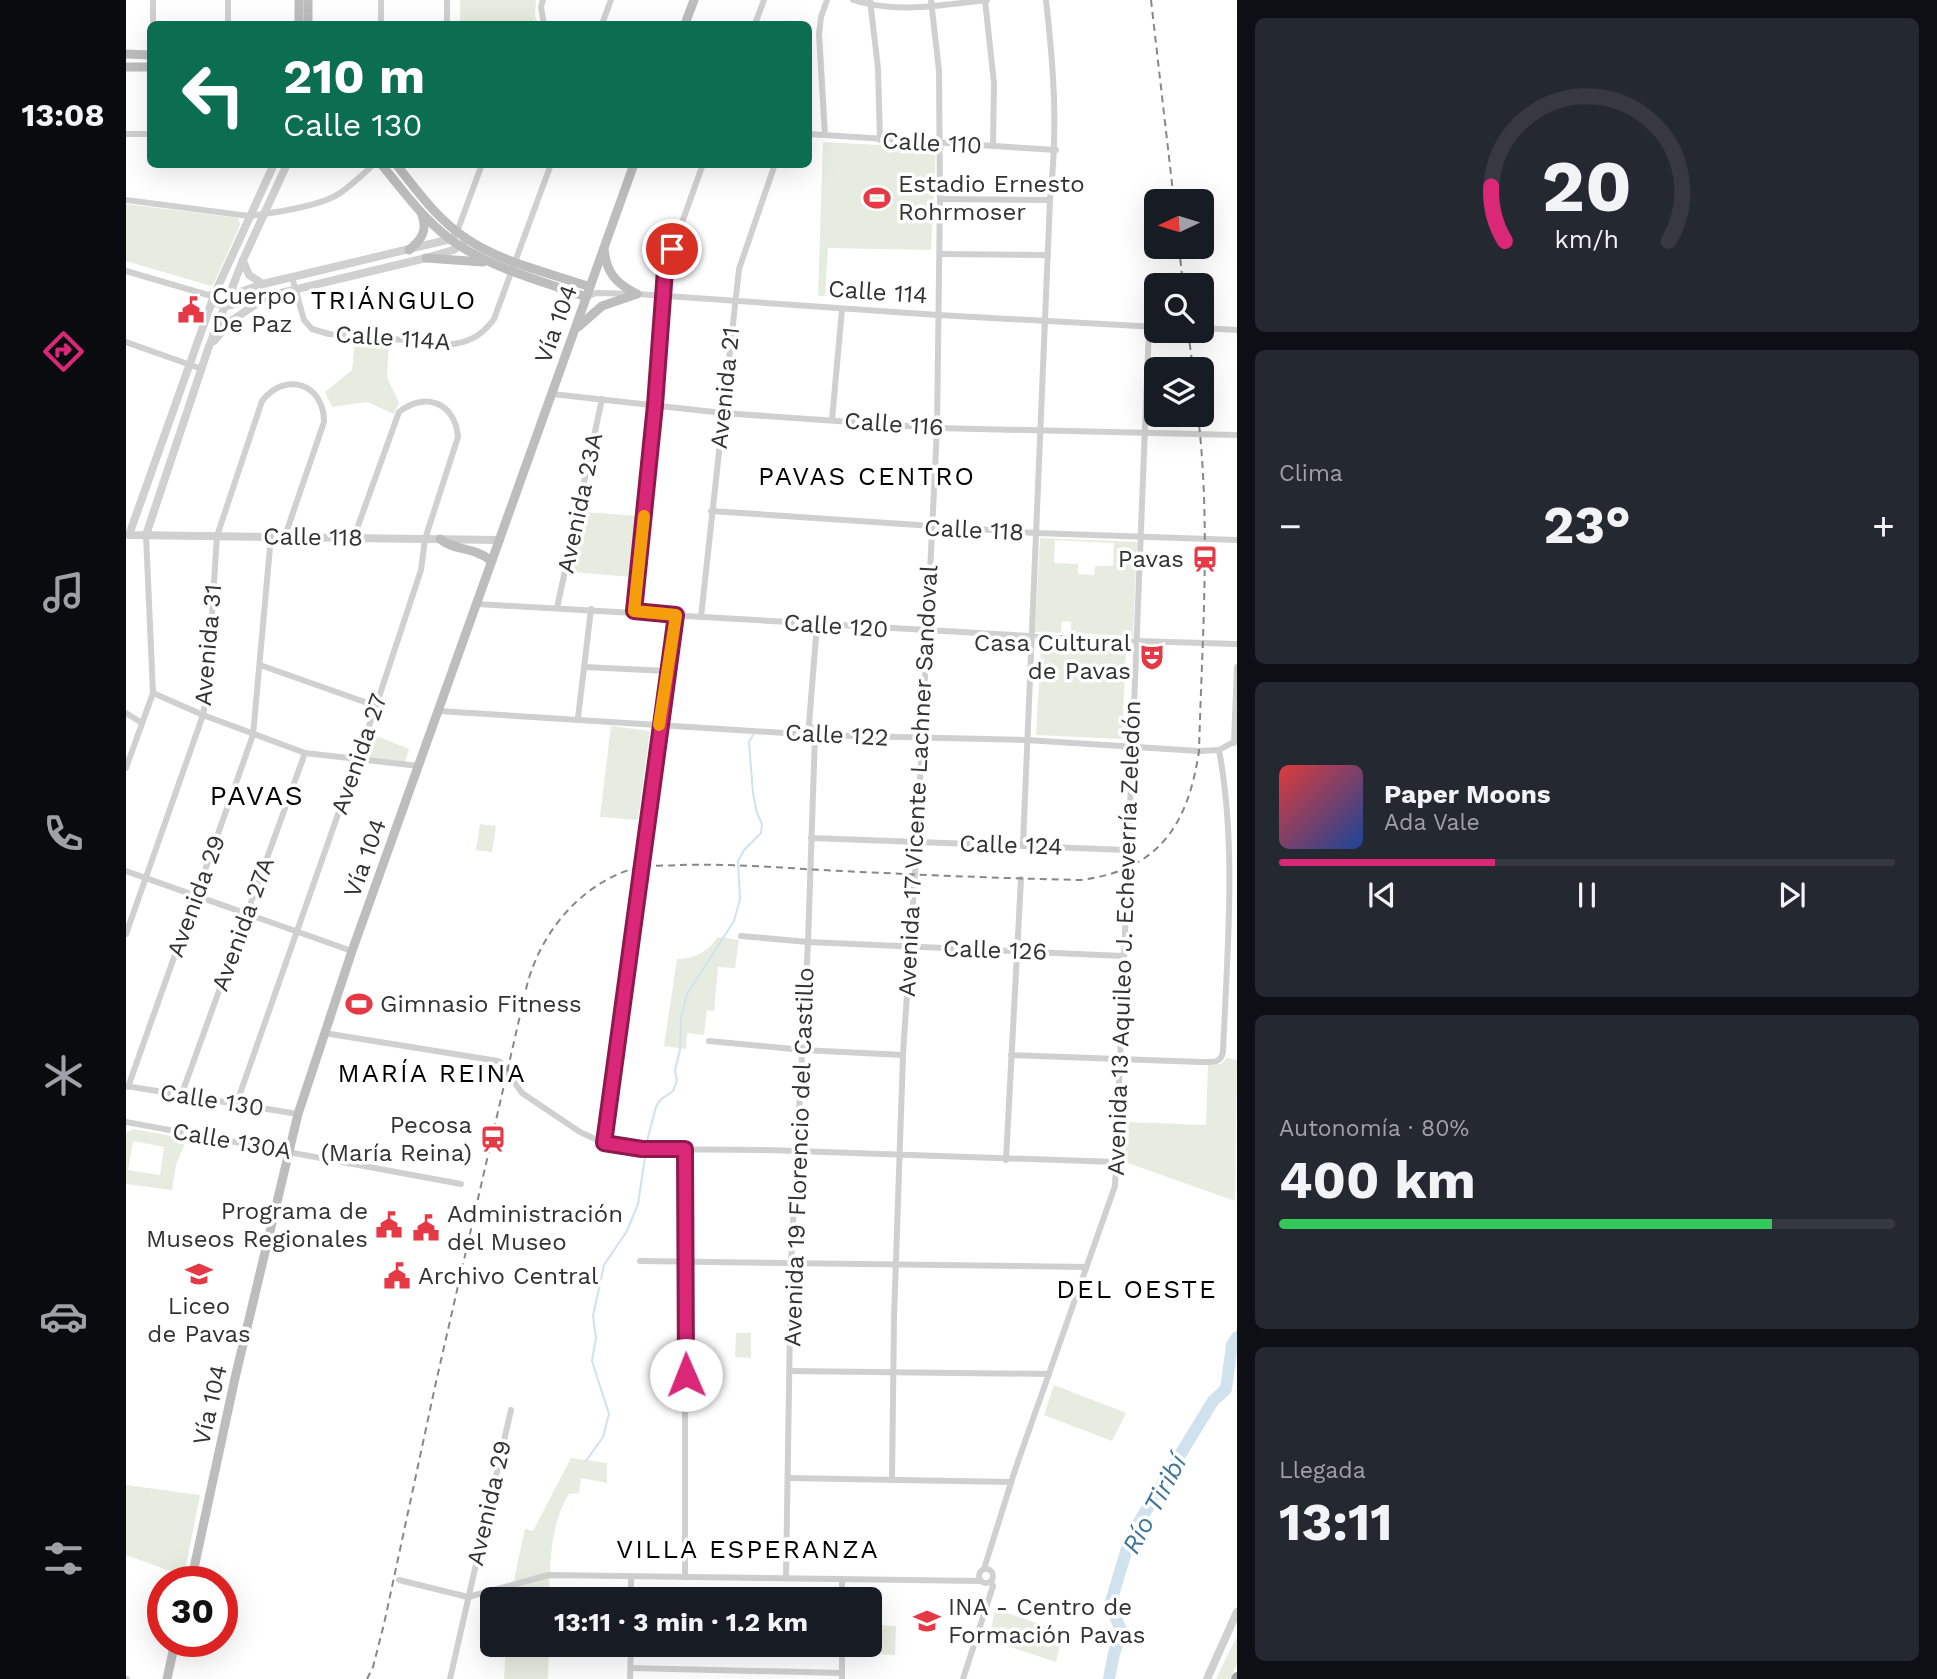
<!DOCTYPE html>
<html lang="es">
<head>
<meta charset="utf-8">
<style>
	:root { --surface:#171b24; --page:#242831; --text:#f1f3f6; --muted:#9ea1a6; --line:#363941; --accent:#db2777 }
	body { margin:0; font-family:"Work Sans",sans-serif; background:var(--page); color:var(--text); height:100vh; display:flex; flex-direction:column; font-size:26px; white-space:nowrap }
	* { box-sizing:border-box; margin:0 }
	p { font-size:23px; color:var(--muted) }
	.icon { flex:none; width:38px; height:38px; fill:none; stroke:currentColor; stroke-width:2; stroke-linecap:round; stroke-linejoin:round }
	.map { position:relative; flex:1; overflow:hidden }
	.side { display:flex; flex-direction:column; gap:18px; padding:18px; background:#0d0f14; width:700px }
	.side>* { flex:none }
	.guide { position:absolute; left:21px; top:21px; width:665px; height:147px; border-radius:10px; box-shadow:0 7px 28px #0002; background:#0b6e4f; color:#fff; overflow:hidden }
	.needle { width:46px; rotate:266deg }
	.fabs { position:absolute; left:1018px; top:189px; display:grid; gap:14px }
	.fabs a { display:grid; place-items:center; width:70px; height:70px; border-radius:10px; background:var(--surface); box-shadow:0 7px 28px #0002; font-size:35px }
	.speed { position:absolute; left:21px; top:1566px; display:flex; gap:14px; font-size:35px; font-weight:700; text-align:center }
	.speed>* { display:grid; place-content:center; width:91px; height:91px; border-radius:50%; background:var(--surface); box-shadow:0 7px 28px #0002; line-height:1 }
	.speed .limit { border:10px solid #d22; background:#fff; color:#111 }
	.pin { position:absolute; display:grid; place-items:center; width:60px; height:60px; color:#fff; margin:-30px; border:4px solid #fff; border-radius:50%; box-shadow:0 2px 7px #0007 }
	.me { position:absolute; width:77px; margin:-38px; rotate:359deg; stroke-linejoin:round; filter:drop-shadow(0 0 5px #0008) }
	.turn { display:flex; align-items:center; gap:24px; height:147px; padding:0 21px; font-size:32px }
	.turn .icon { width:91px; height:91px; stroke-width:2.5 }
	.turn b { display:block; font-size:49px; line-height:60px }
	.big { font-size:52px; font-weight:700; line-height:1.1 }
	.side .card { flex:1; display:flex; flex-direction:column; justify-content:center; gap:10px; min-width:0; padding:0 24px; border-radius:10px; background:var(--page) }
	.side .dial { align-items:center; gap:0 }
	.dial svg { height:182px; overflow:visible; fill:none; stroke:var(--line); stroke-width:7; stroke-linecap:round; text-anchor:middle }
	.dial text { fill:var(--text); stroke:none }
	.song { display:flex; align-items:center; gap:21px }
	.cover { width:84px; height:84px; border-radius:10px; background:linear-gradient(135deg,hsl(0 70% 55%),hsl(220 70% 35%)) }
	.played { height:7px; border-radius:4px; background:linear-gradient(90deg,var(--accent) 35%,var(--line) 35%) }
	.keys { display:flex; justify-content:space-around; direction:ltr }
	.heat { display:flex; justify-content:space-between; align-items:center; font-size:38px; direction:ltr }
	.charge { height:10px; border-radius:5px; background:linear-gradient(90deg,#34c759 80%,var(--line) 0) }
	.trip { position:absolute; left:354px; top:1587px; width:402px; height:70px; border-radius:10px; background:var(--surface); box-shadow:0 7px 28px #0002; font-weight:700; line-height:70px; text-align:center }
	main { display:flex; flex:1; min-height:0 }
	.menu { display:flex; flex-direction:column; width:126px; justify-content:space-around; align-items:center; background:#090b0e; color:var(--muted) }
	.menu .icon { width:49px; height:49px }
	.menu .selected { color:var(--accent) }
	.menu b { font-size:32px; color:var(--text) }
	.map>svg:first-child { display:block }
	.green { fill:#e6ecdf; fill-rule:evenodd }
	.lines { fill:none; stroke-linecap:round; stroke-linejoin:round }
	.stream { stroke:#cfe2ee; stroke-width:2 }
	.river { stroke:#cfe2ee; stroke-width:12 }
	.pedestrian { stroke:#d0d0d0; stroke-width:4.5 }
	.minor { stroke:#d0d0d0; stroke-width:6 }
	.tertiary { stroke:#d0d0d0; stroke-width:8 }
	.secondary { stroke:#bdbdbd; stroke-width:9 }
	.trunk { stroke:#a2a2a2; stroke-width:10 }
	.rail { stroke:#888; stroke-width:2; stroke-dasharray:7 5; stroke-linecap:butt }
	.route-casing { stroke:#8e194d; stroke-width:18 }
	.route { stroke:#db2777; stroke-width:12 }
	.slow { stroke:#f59e0b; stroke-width:12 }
	.labels { text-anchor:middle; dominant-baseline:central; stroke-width:7; stroke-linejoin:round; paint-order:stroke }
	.street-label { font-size:24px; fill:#333; stroke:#fff }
	.poi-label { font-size:24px; fill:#333; stroke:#fff; text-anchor:start }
	.neighbourhood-label { font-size:26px; letter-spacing:2px; fill:#000; stroke:#fff }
	.water-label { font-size:26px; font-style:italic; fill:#3f7597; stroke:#fff }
	.quarter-label { font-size:28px; letter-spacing:2px; fill:#000; stroke:#fff }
</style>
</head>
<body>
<main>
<nav class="menu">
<b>13:08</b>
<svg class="icon selected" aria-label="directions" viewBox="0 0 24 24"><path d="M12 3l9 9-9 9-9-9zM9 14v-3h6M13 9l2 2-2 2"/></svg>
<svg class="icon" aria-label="music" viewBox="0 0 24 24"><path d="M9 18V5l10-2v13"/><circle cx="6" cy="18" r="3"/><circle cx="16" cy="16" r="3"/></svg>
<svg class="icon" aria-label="phone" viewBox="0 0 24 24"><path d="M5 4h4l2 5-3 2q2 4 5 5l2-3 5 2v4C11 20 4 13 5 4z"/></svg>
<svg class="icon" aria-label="climate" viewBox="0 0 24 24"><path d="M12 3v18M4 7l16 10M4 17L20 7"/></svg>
<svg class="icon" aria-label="car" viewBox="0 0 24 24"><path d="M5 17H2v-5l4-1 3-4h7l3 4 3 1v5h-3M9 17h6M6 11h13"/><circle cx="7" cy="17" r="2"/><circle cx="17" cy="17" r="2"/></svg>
<svg class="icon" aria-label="filters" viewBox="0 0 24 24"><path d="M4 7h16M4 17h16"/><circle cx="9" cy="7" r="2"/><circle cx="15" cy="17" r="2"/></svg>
</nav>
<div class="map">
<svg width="1111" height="1679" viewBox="0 0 1111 1679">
	<rect width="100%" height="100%" fill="#fff"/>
	<!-- green -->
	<g class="green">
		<path d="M334 0H410L409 16 412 24H334Z"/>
		<path d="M697 142 810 148 805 250 702 248 699 296H692Z"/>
		<path d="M0 204 112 218 114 225 88 283 85 286 0 261Z"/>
		<path d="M229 340 263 342 261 377 273 403 268 414 241 402 206 407 199 392 226 370Z"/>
		<path d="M460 512 512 516 505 577 447 572Z"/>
		<path d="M914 538 1011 542 1007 636 945 633V622L936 621 935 633 909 632ZM929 540 988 543 987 566H969L968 575 952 574V564L928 563Z"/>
		<path d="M915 647 1000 650 996 739 910 735Z"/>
		<path d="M485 726 524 731 512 820 474 817Z"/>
		<path d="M246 734 283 749 279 762 237 757Z"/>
		<path d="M354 824 370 826 366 852 350 850Z"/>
		<path d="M592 937 613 940 609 968 592 967 588 1011 581 1010 578 1035 561 1033 560 1049 538 1046 551 959C568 959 582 952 592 937Z"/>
		<path d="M1101 1058 1111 1060 1109 1201 999 1162 1000 1122 1080 1125 1082 1065 1095 1064Z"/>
		<path d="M7 1129 61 1139 50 1164 46 1190 0 1184V1133ZM7 1141 38 1147 34 1175 2 1170Z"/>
		<path d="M610 1333H625V1358L609 1357Z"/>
		<path d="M928 1385 1000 1413 986 1441 918 1415Z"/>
		<path d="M445 1458 481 1463V1483L455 1478 453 1493 443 1494C424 1523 424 1565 423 1599L387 1600 389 1575 399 1529 407 1531Z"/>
		<path d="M0 1485 74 1495 58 1576 0 1555Z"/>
		<path d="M869 1609 937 1632 930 1662 863 1640Z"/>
		<path d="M744 1625 770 1626 769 1655 722 1653V1645H744Z"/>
		<path d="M1111 1636V1664L1104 1679H1090Z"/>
		<path d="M380 1645H423L422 1679H378Z"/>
	</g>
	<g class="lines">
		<!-- stream -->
		<path class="stream" d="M460 1461 477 1437 483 1414 466 1361 470 1338 467 1316 478 1265 501 1231 512 1204 522 1137 530 1107 534 1100 547 1091 551 1081 549 1070 554 1050 555 1017 561 994 608 921 614 899 612 861 618 850 635 833 636 824 631 813 627 793 623 742 627 735"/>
		<!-- river -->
		<path class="river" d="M983 1679 988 1653 996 1632 984 1605 1002 1545 1013 1522 1087 1401 1100 1389 1106 1345 1111 1337"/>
		<!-- pedestrian -->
		<path class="pedestrian" d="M906 636 1010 641"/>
		<!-- minor -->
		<g class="minor">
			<path d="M321 0V24"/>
			<path d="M417 0 415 7 418 24"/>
			<path d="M727 0C771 14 815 5 861 0"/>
			<path d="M744 0 752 68 754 140"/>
			<path d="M859 0 868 83 867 146"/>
			<path d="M27 24V0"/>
			<path d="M102 24V0"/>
			<path d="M255 24V0"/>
			<path d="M476 24 485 0"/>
			<path d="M629 24 638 0"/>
			<path d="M0 134H24"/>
			<path d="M682 134 930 150"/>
			<path d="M699 135 693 34 695 17 701 0"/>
			<path d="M814 199 924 200"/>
			<path d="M0 200 123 216C147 213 196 206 214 193 226 185 237 174 248 164"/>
			<path d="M331 232 356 164"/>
			<path d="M814 254 922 255"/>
			<path d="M0 271 82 295 89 293"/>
			<path d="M166 277 178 320 186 329 203 334 328 344C346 341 357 334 368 319L425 164"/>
			<path d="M461 297 470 293 511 294 812 315 1031 327"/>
			<path d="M1076 328 1111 330"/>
			<path d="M0 342 76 369"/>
			<path d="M426 394 597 413 811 428 1111 435"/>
			<path d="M706 420 716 309"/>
			<path d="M585 511 910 533 1111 540"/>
			<path d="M351 604 904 636"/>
			<path d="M431 608 476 399"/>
			<path d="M508 611 529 405 539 270 577 164"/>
			<path d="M575 617 613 269 649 164"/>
			<path d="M1010 641 1111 644"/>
			<path d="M134 665 250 706"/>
			<path d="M458 667 542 671"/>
			<path d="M27 693 77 715 179 753 293 766"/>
			<path d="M313 711 689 735 900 740 1073 751 1093 750 1111 740"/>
			<path d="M0 713 16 723"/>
			<path d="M452 718 465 609"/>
			<path d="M1108 743 1111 667"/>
			<path d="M0 768 27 693 20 535"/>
			<path d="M685 838 1001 850"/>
			<path d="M897 845 924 200C932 128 928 71 920 0"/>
			<path d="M0 871 226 951"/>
			<path d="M0 934 77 715 81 692 91 536 136 401C159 371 198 383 198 422L159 536"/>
			<path d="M615 936 682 942 997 956"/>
			<path d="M198 1033 372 1061 375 1063 396 1093 454 1132 478 1143 516 1149 641 1150 990 1162"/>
			<path d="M583 1041 677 1050 777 1055"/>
			<path d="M885 1055 1075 1062C1085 1062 1095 1064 1097 1052 1101 955 1111 845 1093 750"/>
			<path d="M0 1086 172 1114"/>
			<path d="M2 1087 127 735 145 536"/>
			<path d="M55 1096 179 753"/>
			<path d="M110 1105 250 706 295 570 299 539 332 437C329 403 300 391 273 412L228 537"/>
			<path d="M0 1122 335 1184"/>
			<path d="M478 1143 550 615"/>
			<path d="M559 1149V1577"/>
			<path d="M880 1160 895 879"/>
			<path d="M514 1261 960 1267"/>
			<path d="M664 1371 923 1374"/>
			<path d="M662 1478 885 1482"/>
			<path d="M766 1479 768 1318 777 1055 791 842 811 428 814 199 813 71 805 0"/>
			<path d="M858 1569 889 1470 989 1186 1023 327"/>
			<circle cx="860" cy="1576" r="7"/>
			<path d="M660 1578 665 1262 682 942 689 735 683 724 691 624"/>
			<path d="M716 1579V1600"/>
			<path d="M273 1580 342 1597 423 1575 855 1581"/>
			<path d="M505 1600V1576"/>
			<path d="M505 1668 716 1673"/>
			<path d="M0 1679H1"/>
			<path d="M324 1679 385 1410"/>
			<path d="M504 1679 505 1645"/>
			<path d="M716 1679V1645"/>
			<path d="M837 1679 867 1586 865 1581"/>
		</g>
		<!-- tertiary -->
		<g class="tertiary">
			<path d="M148 164 89 293 3 535 374 540"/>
			<path d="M117 261 123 275 137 284"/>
			<path d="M103 296 137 284 325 239 327 237"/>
			<path d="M86 302 100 306 300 258 327 250 337 244"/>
			<path d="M88 341 105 321 136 300"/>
			<path d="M20 535 82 349 117 260 161 164"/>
			<path d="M1081 1679 1111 1612"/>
		</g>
		<!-- secondary -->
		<g class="secondary">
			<path d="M173 0V24"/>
			<path d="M182 24V0"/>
			<path d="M559 24 568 0"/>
			<path d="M0 54 24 55"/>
			<path d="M0 67H24"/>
			<path d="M255 164C279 193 302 226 334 246 372 270 419 282 460 297"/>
			<path d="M270 164C291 191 312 220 341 239 377 263 424 273 464 287"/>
			<path d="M478 248C480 272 489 283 511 294"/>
			<path d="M283 250C295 240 302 231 296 215"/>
			<path d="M300 258 357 262"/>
			<path d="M452 327 476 306 511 294"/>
			<path d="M314 539C328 551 347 546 366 561"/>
			<path d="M65 1582 109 1378 172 1114 226 951 508 164"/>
			<path d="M41 1679 49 1642"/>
		</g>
		<!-- trunk -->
		<path class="trunk" d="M1110 1679 1111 1677"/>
		<!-- rail -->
		<g class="rail">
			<path d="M1025 0 1048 201"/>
			<path d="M1053 247 1057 285"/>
			<path d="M1062 331 1067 369"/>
			<path d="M241 1679 247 1667 258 1624 310 1382 401 985C415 931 457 881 513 867 525 865 539 866 551 865 593 864 636 866 678 869 770 874 863 878 955 880 1033 870 1062 825 1073 751 1076 639 1085 526 1072 415"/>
		</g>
	</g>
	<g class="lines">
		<!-- route casing -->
		<g class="route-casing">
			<path id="route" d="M546 249 539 270 529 405 508 611 550 615 478 1143 516 1149H559L560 1375"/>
		</g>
		<!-- route -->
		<use href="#route" class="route"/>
		<!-- slow -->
		<path class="slow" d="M518 516 508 611 550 615 533 725"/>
	</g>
	<!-- icons -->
	<defs>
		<g id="stadium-bare" transform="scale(2.1)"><path d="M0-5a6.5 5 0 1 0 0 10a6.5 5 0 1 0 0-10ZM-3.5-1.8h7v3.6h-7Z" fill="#e63946" stroke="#fff" stroke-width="2.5" paint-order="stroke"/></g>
		<g id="civic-bare" transform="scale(2.1)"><path d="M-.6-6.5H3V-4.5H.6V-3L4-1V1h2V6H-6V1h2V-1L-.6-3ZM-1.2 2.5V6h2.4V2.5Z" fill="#e63946" stroke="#fff" stroke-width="2.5" paint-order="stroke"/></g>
		<g id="station-bare" transform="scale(2.1)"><path d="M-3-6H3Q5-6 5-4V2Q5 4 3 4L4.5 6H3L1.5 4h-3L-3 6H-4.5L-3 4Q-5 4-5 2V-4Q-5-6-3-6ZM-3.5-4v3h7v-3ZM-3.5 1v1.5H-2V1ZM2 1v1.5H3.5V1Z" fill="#e63946" stroke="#fff" stroke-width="2.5" paint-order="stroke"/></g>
		<g id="theatre-bare" transform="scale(2.1)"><path d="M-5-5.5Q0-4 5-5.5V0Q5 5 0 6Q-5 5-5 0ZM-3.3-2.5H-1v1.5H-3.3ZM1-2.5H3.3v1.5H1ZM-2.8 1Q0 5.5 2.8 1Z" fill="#e63946" stroke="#fff" stroke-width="2.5" paint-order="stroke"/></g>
		<g id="school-bare" transform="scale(2.1)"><path d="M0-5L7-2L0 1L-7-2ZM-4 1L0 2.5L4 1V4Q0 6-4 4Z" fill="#e63946" stroke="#fff" stroke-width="2.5" paint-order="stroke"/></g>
		<g id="university-bare" transform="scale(2.1)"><path d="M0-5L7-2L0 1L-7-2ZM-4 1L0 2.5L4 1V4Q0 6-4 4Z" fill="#e63946" stroke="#fff" stroke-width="2.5" paint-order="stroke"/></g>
	</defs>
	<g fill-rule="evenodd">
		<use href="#stadium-bare" x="751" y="198"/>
		<use href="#civic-bare" x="65" y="310"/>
		<use href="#station-bare" x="1079" y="559"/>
		<use href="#theatre-bare" x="1026" y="657"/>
		<use href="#stadium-bare" x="233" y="1004"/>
		<use href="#station-bare" x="367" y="1139"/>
		<use href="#civic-bare" x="263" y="1225"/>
		<use href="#civic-bare" x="300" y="1228"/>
		<use href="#school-bare" x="73" y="1274"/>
		<use href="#civic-bare" x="271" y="1276"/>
		<use href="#university-bare" x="801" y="1621"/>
	</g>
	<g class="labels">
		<!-- street labels -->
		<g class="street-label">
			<text transform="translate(806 143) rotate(3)">Calle 110</text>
			<text transform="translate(752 292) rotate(4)">Calle 114</text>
			<text transform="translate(430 324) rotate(-70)">Vía 104</text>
			<text transform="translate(267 338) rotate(4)">Calle 114A</text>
			<text transform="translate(599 388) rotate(-84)">Avenida 21</text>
			<text transform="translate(768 424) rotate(4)">Calle 116</text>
			<text transform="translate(454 503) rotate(-78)">Avenida 23A</text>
			<text transform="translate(848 530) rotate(3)">Calle 118</text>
			<text transform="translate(187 537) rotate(1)">Calle 118</text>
			<text transform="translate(710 626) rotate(4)">Calle 120</text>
			<text transform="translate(82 645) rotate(-85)">Avenida 31</text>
			<text transform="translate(711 735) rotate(3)">Calle 122</text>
			<text transform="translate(233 754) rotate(-71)">Avenida 27</text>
			<text transform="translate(792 781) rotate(-87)">Avenida 17 Vicente Lachner Sandoval</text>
			<text transform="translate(885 845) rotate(2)">Calle 124</text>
			<text transform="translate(239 858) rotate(-70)">Vía 104</text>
			<text transform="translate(70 896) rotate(-70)">Avenida 29</text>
			<text transform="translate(117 924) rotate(-70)">Avenida 27A</text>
			<text transform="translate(998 938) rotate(-88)">Avenida 13 Aquileo J. Echeverría Zeledón</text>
			<text transform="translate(869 950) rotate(2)">Calle 126</text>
			<text transform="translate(86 1100) rotate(9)">Calle 130</text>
			<text transform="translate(106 1141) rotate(10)">Calle 130A</text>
			<text transform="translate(673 1157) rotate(-88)">Avenida 19 Florencio del Castillo</text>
			<text transform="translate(84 1405) rotate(-77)">Vía 104</text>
			<text transform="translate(363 1503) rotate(-77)">Avenida 29</text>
		</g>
		<!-- poi labels -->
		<g class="poi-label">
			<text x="772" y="184">Estadio Ernesto<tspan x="772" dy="28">Rohrmoser</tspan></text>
			<text x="86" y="296">Cuerpo<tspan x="86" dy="28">De Paz</tspan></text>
			<text x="1058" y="559" text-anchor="end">Pavas</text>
			<text x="1005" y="643" text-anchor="end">Casa Cultural<tspan x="1005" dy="28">de Pavas</tspan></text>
			<text x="254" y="1004">Gimnasio Fitness</text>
			<text x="346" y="1125" text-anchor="end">Pecosa<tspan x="346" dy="28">(María Reina)</tspan></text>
			<text x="242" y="1211" text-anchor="end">Programa de<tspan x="242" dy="28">Museos Regionales</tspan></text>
			<text x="321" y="1214">Administración<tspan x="321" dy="28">del Museo</tspan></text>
			<text x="292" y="1276">Archivo Central</text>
			<text x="73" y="1306" text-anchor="middle">Liceo<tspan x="73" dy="28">de Pavas</tspan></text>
			<text x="822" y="1607">INA - Centro de<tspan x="822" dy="28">Formación Pavas</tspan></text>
		</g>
		<!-- neighbourhood labels -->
		<g class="neighbourhood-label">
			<text x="268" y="300">TRIÁNGULO</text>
			<text x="741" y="476">PAVAS CENTRO</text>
			<text x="306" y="1073">MARÍA REINA</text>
			<text x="1011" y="1289">DEL OESTE</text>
			<text x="622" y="1549">VILLA ESPERANZA</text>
		</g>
		<!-- water labels -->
		<g class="water-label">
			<text transform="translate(1028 1504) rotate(-62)">Río Tiribí</text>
		</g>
		<!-- quarter labels -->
		<g class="quarter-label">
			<text x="131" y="795">PAVAS</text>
		</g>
	</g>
</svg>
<div class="fabs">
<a><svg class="needle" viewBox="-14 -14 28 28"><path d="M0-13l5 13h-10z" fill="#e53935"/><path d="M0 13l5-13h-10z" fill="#9ea1a6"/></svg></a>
<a><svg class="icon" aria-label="search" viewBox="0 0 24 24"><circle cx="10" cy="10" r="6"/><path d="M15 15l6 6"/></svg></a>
<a><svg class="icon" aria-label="layers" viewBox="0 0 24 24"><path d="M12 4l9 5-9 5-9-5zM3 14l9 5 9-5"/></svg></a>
</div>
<div class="speed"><div class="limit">30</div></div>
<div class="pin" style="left:546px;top:249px;background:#d93025"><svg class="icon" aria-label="arrive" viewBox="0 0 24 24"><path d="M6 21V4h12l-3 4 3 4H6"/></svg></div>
<svg class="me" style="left:560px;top:1375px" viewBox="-20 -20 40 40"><circle r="19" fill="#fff"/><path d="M0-13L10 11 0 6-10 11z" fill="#db2777"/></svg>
<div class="trip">13:11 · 3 min · 1.2 km</div>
<div class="guide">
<div class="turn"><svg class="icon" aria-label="left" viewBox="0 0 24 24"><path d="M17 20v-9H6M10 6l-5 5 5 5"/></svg><div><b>210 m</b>Calle 130</div></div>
</div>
</div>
<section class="side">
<div class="card dial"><svg viewBox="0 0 100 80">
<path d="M14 69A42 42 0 1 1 86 69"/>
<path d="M14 69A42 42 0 0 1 8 45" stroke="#db2777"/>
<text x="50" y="56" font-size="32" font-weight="700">20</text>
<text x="50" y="72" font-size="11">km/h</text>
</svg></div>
<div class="card"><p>Clima</p>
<div class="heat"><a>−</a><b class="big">23°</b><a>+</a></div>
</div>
<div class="card">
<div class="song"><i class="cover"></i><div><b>Paper Moons</b><p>Ada Vale</p></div></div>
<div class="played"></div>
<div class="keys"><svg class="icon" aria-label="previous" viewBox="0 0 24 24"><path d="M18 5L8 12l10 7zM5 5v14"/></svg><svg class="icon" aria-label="pause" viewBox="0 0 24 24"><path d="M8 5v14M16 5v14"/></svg><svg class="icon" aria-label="next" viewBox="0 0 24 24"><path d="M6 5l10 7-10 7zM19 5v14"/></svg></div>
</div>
<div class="card"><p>Autonomía · 80%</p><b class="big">400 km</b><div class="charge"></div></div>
<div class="card"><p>Llegada</p><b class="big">13:11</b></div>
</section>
</main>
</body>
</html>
